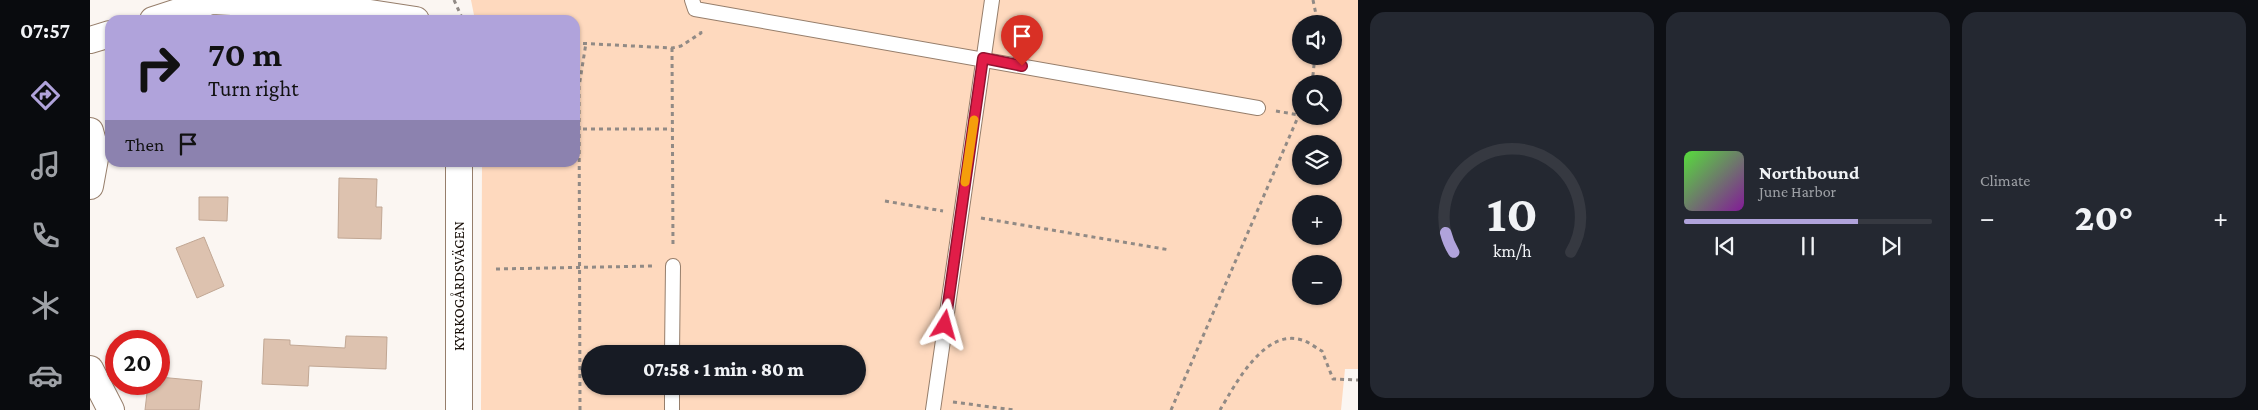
<!DOCTYPE html>
<html lang="en">
<head>
<meta charset="utf-8">
<style>
	:root { --surface:#171b24; --page:#242831; --text:#f1f3f6; --muted:#9ea1a6; --line:#363941; --accent:#b0a3db }
	body { margin:0; font-family:"Crimson Pro",serif; background:var(--page); color:var(--text); height:100vh; display:flex; flex-direction:column; font-size:19px; white-space:nowrap }
	* { box-sizing:border-box; margin:0 }
	p { font-size:16px; color:var(--muted) }
	.icon { flex:none; width:28px; height:28px; fill:none; stroke:currentColor; stroke-width:2; stroke-linecap:round; stroke-linejoin:round }
	.map { position:relative; flex:1; overflow:hidden }
	.drawer { display:flex; flex-direction:column; gap:12px; padding:12px; background:#0d0f14; width:900px }
	.drawer>* { flex:none }
	.guide { position:absolute; left:15px; top:15px; width:475px; height:152px; border-radius:15px; box-shadow:0 1px 4px #0004; background:#b0a3db; color:#111; overflow:hidden }
	.buttons { position:absolute; left:1202px; top:15px; display:grid; gap:10px }
	.buttons a { display:grid; place-items:center; width:50px; height:50px; border-radius:50%; background:var(--surface); box-shadow:0 1px 4px #0004; font-size:25px }
	.speed { position:absolute; left:15px; top:330px; display:flex; gap:10px; font-size:25px; font-weight:700; text-align:center }
	.speed>* { display:grid; place-content:center; width:65px; height:65px; border-radius:50%; background:var(--surface); box-shadow:0 1px 4px #0004; line-height:1 }
	.speed .limit { border:8px solid #d22; background:#fff; color:#111 }
	.pin { position:absolute; display:grid; place-items:center; width:42px; height:42px; color:#fff; margin:-51px -21px; border-radius:50% 50% 50% 0; rotate:-45deg; box-shadow:0 0 5px #0007 }
	.pin .icon { rotate:45deg }
	.me { position:absolute; width:55px; margin:-28px; rotate:8deg; stroke-linejoin:round; filter:drop-shadow(0 0 4px #0008) }
	.turn { display:flex; align-items:center; gap:18px; height:105px; padding:0 20px; font-size:22px }
	.turn .icon { width:65px; height:65px; stroke-width:2.5 }
	.turn b { display:block; font-size:35px; line-height:42px }
	.then { display:flex; align-items:center; height:48px; padding:0 20px; background:#0003; gap:10px; font-size:19px }
	.big { font-size:38px; font-weight:800; line-height:1.1 }
	.drawer .card { flex:1; display:flex; flex-direction:column; justify-content:center; gap:8px; min-width:0; padding:0 18px; border-radius:15px; background:var(--page) }
	.drawer .dial { align-items:center; gap:0 }
	.dial svg { height:130px; overflow:visible; fill:none; stroke:var(--line); stroke-width:7; stroke-linecap:round; text-anchor:middle }
	.dial text { fill:var(--text); stroke:none }
	.song { display:flex; align-items:center; gap:15px }
	.cover { width:60px; height:60px; border-radius:8px; background:linear-gradient(135deg,hsl(110 70% 55%),hsl(290 70% 35%)) }
	.played { height:5px; border-radius:2px; background:linear-gradient(90deg,var(--accent) 70%,var(--line) 70%) }
	.keys { display:flex; justify-content:space-around; direction:ltr }
	.heat { display:flex; justify-content:space-between; align-items:center; font-size:28px; direction:ltr }
	.drawer .tiles { flex:1; display:grid; gap:12px; grid-template-columns:repeat(3,1fr) }
	.trip { position:absolute; left:491px; top:345px; width:285px; height:50px; border-radius:25px; background:var(--surface); box-shadow:0 1px 4px #0004; font-weight:800; line-height:50px; text-align:center }
	main { display:flex; flex:1; min-height:0 }
	.menu { display:flex; flex-direction:column; width:90px; justify-content:space-around; align-items:center; background:#090b0e; color:var(--muted) }
	.menu .icon { width:35px; height:35px }
	.menu .on { color:var(--accent) }
	.menu b { font-size:22px; color:var(--text) }
	.map>svg:first-child { display:block }
	.green { fill:#fed9be; fill-rule:evenodd }
	.building { fill:#ddc2af; stroke:#c1a794 }
	.lines { fill:none; stroke-linecap:round; stroke-linejoin:round }
	.service-casing { stroke:#967e6b; stroke-width:16 }
	.minor-casing { stroke:#967e6b; stroke-width:28 }
	.path { stroke:#918a85; stroke-width:3; stroke-dasharray:4 4; stroke-linecap:butt }
	.service { stroke:#fff; stroke-width:14 }
	.minor { stroke:#fff; stroke-width:26 }
	.route-casing { stroke:#92132f; stroke-width:12 }
	.route { stroke:#e11d48; stroke-width:9 }
	.slow { stroke:#f59e0b; stroke-width:9 }
	.labels { text-anchor:middle; dominant-baseline:central; stroke-width:4; stroke-linejoin:round; paint-order:stroke }
	.street-label { font-size:15px; fill:#170e07; stroke:#fff }
</style>
</head>
<body>
<main>
<nav class="menu">
<b>07:57</b>
<svg class="icon on" aria-label="directions" viewBox="0 0 24 24"><path d="M12 3l9 9-9 9-9-9zM9 14v-3h6M13 9l2 2-2 2"/></svg>
<svg class="icon" aria-label="music" viewBox="0 0 24 24"><path d="M9 18V5l10-2v13"/><circle cx="6" cy="18" r="3"/><circle cx="16" cy="16" r="3"/></svg>
<svg class="icon" aria-label="phone" viewBox="0 0 24 24"><path d="M5 4h4l2 5-3 2q2 4 5 5l2-3 5 2v4C11 20 4 13 5 4z"/></svg>
<svg class="icon" aria-label="climate" viewBox="0 0 24 24"><path d="M12 3v18M4 7l16 10M4 17L20 7"/></svg>
<svg class="icon" aria-label="car" viewBox="0 0 24 24"><path d="M5 17H2v-5l4-1 3-4h7l3 4 3 1v5h-3M9 17h6M6 11h13"/><circle cx="7" cy="17" r="2"/><circle cx="17" cy="17" r="2"/></svg>
</nav>
<div class="map">
<svg width="1268" height="410" viewBox="0 0 1268 410">
	<rect width="100%" height="100%" fill="#fbf6f2"/>
	<!-- green -->
	<path class="green" d="M381 0H1268V369H1255L1251 410H391L392 163 485 162V20H385ZM1211 24H1244V56H1211ZM1211 84H1244V116H1211ZM1211 144H1244V176H1211ZM1211 204H1244V236H1211ZM1211 264H1244V296H1211ZM500 354H768V386H500Z"/>
	<!-- building -->
	<g class="building">
		<path d="M249 178 287 179 286 207H292L291 239 248 238Z"/>
		<path d="M109 197H138L137 221 109 220Z"/>
		<path d="M114 237 134 286 107 298 86 248Z"/>
		<path d="M256 336 297 337 296 369 219 366 218 386 172 384 174 339 200 340V345L255 348Z"/>
		<path d="M69 377 112 381 109 410H55L58 384H69Z"/>
	</g>
	<g class="lines">
		<!-- service casing -->
		<g class="service-casing">
			<g id="service">
				<path d="M602 0 605 9 1168 108"/>
				<path d="M582 354 583 266"/>
				<path d="M582 410V386"/>
				<path d="M843 410 902 0"/>
			</g>
		</g>
		<!-- minor casing -->
		<g class="minor-casing">
			<g id="minor">
				<path d="M63 20 122 1 240 7 326 20"/>
				<path d="M0 40 20 34"/>
				<path d="M0 131 6 153 0 186"/>
				<path d="M0 369 21 410"/>
				<path d="M369 410V162"/>
			</g>
		</g>
		<!-- path -->
		<g class="path">
			<path d="M364 0 373 20"/>
			<path d="M1223 0 1228 24"/>
			<path d="M485 43 582 48 591 46 611 33 610 29"/>
			<path d="M582 48 583 247"/>
			<path d="M1222 84 1225 56"/>
			<path d="M1186 111 1209 115"/>
			<path d="M485 129H582"/>
			<path d="M795 201 853 211"/>
			<path d="M891 218 1080 250"/>
			<path d="M406 269 563 266"/>
			<path d="M863 402 924 410"/>
			<path d="M490 410 489 87 496 43"/>
			<path d="M1081 410 1211 110"/>
			<path d="M1130 410C1145 385 1174 328 1212 340 1219 342 1226 348 1232 351L1243 379 1268 380"/>
		</g>
		<!-- service -->
		<use href="#service" class="service"/>
		<!-- minor -->
		<use href="#minor" class="minor"/>
	</g>
	<g class="lines">
		<!-- route casing -->
		<g class="route-casing">
			<path id="route" d="M855 325 893 58 932 66"/>
		</g>
		<!-- route -->
		<use href="#route" class="route"/>
		<!-- slow -->
		<path class="slow" d="M875 182 884 120"/>
	</g>
	<g class="labels">
		<!-- street labels -->
		<g class="street-label">
			<text transform="translate(369 286) rotate(-90)">KYRKOGÅRDSVÄGEN</text>
		</g>
	</g>
</svg>
<div class="buttons">
<a><svg class="icon" aria-label="sound" viewBox="0 0 24 24"><path d="M4 9h4l5-4v14l-5-4H4zM17 9q2 3 0 6"/></svg></a>
<a><svg class="icon" aria-label="search" viewBox="0 0 24 24"><circle cx="10" cy="10" r="6"/><path d="M15 15l6 6"/></svg></a>
<a><svg class="icon" aria-label="layers" viewBox="0 0 24 24"><path d="M12 4l9 5-9 5-9-5zM3 14l9 5 9-5"/></svg></a>
<a>+</a>
<a>−</a>
</div>
<div class="speed"><div class="limit">20</div></div>
<div class="pin" style="left:932px;top:66px;background:#d93025"><svg class="icon" aria-label="arrive" viewBox="0 0 24 24"><path d="M6 21V4h12l-3 4 3 4H6"/></svg></div>
<svg class="me" style="left:855px;top:325px" viewBox="-20 -20 40 40"><path d="M0-17L14 15 0 8-14 15z" fill="#e11d48" stroke="#fff" stroke-width="4"/></svg>
<div class="trip">07:58 · 1 min · 80 m</div>
<div class="guide">
<div class="turn"><svg class="icon" aria-label="right" viewBox="0 0 24 24"><path d="M7 20v-9h11M14 6l5 5-5 5"/></svg><div><b>70 m</b>Turn right</div></div>
<div class="then">Then<svg class="icon" aria-label="arrive" viewBox="0 0 24 24"><path d="M6 21V4h12l-3 4 3 4H6"/></svg></div>
</div>
</div>
<section class="drawer">
<div class="tiles">
<div class="card dial"><svg viewBox="0 0 100 80">
<path d="M14 69A42 42 0 1 1 86 69"/>
<path d="M14 69A42 42 0 0 1 9 57" stroke="#b0a3db"/>
<text x="50" y="56" font-size="32" font-weight="700">10</text>
<text x="50" y="72" font-size="11">km/h</text>
</svg></div>
<div class="card">
<div class="song"><i class="cover"></i><div><b>Northbound</b><p>June Harbor</p></div></div>
<div class="played"></div>
<div class="keys"><svg class="icon" aria-label="previous" viewBox="0 0 24 24"><path d="M18 5L8 12l10 7zM5 5v14"/></svg><svg class="icon" aria-label="pause" viewBox="0 0 24 24"><path d="M8 5v14M16 5v14"/></svg><svg class="icon" aria-label="next" viewBox="0 0 24 24"><path d="M6 5l10 7-10 7zM19 5v14"/></svg></div>
</div>
<div class="card"><p>Climate</p>
<div class="heat"><a>−</a><b class="big">20°</b><a>+</a></div>
</div>
</div>
</section>
</main>
</body>
</html>
